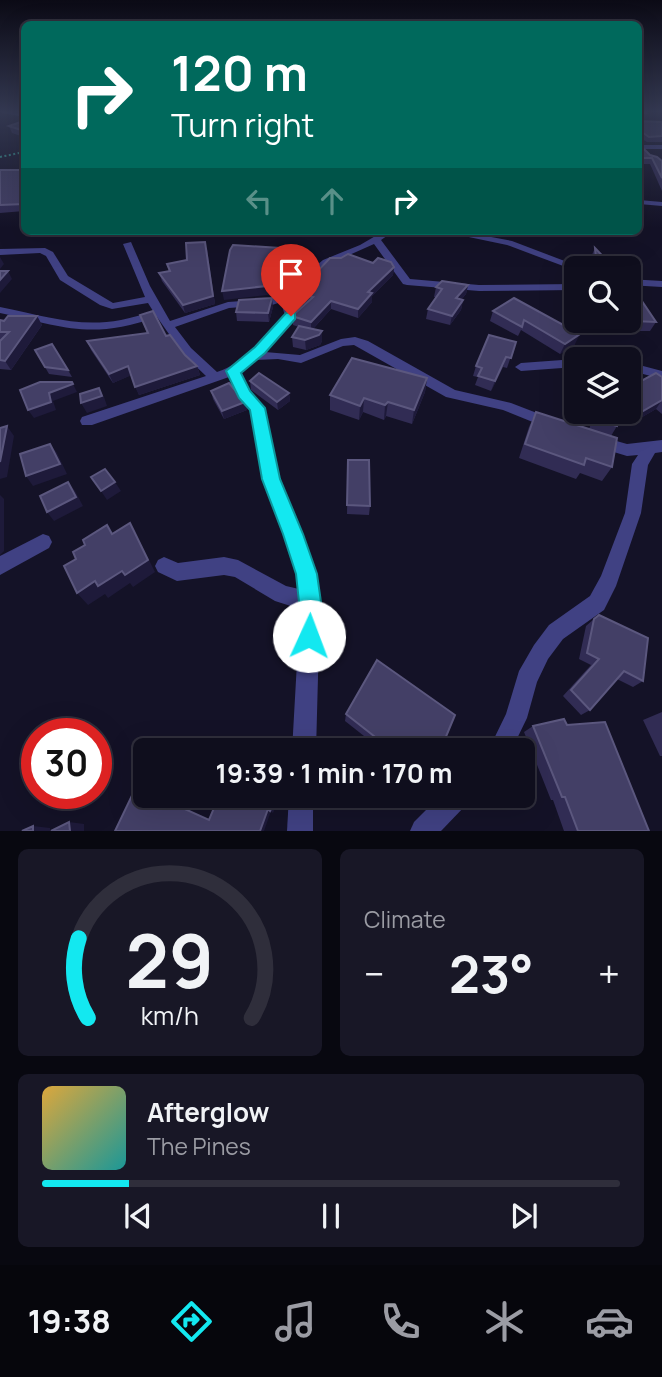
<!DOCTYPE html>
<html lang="en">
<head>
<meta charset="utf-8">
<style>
	:root { --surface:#0f0e1d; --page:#181726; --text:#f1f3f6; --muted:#9b9ca4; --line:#2f2e3b; --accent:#13e8f0 }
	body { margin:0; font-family:Manrope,sans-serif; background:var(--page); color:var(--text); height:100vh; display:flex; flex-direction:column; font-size:26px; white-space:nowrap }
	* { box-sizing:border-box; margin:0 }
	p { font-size:23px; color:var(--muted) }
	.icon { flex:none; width:38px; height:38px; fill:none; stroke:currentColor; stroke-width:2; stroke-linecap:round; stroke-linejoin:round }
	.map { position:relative; height:831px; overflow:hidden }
	.drawer { display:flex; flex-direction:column; gap:18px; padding:18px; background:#080810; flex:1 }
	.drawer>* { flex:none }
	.hud { position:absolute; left:21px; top:21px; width:621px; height:214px; border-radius:10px; box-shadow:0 7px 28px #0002,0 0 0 2px var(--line); background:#00695c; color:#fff; overflow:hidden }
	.fabs { position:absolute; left:564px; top:256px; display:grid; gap:14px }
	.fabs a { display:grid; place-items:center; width:77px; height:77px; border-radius:10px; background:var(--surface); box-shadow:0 7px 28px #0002,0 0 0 2px var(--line); font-size:35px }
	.speed { position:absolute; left:21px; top:718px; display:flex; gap:14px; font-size:35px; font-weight:700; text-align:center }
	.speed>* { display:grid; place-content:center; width:91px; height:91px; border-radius:50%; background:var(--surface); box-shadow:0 7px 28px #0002,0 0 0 2px var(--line); line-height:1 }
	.speed .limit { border:10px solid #d22; background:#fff; color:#111 }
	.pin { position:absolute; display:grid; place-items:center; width:60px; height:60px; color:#fff; margin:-72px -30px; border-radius:50% 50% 50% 0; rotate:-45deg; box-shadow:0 0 7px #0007 }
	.pin .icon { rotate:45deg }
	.me { position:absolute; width:77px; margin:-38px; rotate:2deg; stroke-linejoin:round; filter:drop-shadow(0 0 5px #0008) }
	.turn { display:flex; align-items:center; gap:24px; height:147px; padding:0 35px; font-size:32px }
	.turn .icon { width:91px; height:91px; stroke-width:2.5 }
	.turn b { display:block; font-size:49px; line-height:60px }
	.lanes { display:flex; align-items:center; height:66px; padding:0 35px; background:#0003; justify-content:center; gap:35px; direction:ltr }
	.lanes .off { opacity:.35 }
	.big { font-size:52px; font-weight:700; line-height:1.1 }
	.drawer .card { flex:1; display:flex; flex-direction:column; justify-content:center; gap:10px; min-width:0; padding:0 24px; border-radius:10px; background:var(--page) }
	.drawer .dial { align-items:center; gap:0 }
	.dial svg { height:182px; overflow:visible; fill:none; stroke:var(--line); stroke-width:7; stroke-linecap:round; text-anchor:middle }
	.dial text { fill:var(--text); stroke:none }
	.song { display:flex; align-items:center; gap:21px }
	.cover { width:84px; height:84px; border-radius:10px; background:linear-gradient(135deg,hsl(40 70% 55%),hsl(180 70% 35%)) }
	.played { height:7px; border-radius:4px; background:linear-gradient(90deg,var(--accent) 15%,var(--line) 15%) }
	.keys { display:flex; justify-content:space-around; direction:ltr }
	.heat { display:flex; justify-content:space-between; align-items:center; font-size:38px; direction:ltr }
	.drawer .tiles { flex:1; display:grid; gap:18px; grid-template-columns:1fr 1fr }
	.card:last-child { grid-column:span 2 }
	.trip { position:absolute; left:133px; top:738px; width:402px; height:70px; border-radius:10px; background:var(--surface); box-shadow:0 7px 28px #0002,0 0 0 2px var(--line); font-weight:700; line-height:70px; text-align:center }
	.dock { display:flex; height:112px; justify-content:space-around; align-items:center; background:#06060c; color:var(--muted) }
	.dock .icon { width:49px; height:49px }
	.dock .current { color:var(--accent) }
	.dock b { font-size:32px; color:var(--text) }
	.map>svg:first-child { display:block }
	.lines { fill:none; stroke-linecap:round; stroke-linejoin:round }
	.path { stroke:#38b3a3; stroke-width:2; stroke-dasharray:2 2.5; stroke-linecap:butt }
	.minor { fill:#404183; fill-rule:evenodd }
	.wall { fill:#312c54 }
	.shaded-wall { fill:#1e1a3a }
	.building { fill:#433f66; stroke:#5b577e; stroke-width:2 }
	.route { fill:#13e8f0; stroke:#0c979c; stroke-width:2 }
</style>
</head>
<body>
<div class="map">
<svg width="662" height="831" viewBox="0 0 662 831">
	<rect width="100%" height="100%" fill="#141227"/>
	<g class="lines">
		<!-- path -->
		<path class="path" d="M0 157 24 152"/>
		<!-- minor -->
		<g class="minor">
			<path d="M0 111 24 113V117L3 113Z"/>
			<rect x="639" y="145" width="23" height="4"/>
			<path d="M639 200 662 202V206L639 204Z"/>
			<path d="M384 231H394L381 240 410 279 479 285 576 284V290L479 291 407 285 403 284 374 244 329 264 291 298 297 316 265 352 300 355 341 339 355 337 368 341 455 390 511 403 555 420 557 424 555 428 550 429 503 410 446 397 354 345 343 346 301 363 278 359 255 360 240 372 249 391 264 408 279 479 315 574 320 602 316 751H292L300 609 275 601 235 577 224 575 177 581 158 572 155 566 158 560 164 557 178 563 224 557 238 560 286 586 299 589 297 574 284 534 263 479 250 410 239 397 229 377 92 425H82L80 421 82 417 206 376 183 354 157 317C91 340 64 327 0 313V307C59 319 93 333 153 311L148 303 112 309 100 305 60 280 46 256 40 253 0 255V249L45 248 53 252 68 276 113 303 145 297 123 244 131 242 150 286 170 321 228 302 270 299 281 295 323 260 360 245ZM281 302 285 316C266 337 246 362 217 372L191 348 175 327 229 308 272 305Z"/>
			<path d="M440 231H459L512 241 583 268H576L574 270 507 245Z"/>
			<path d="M628 279 662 281V287L628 285Z"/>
			<path d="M576 359V367L521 371 515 367 521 363Z"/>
			<path d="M628 362 662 371V379L628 370Z"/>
			<path d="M599 436 627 444 662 440V452L655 453 648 465 641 513 616 586 604 610 563 639 548 659 537 682 527 718 511 751H488L506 714 519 671 534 645 549 625 590 596 601 576 625 513 632 464 638 455 627 456 594 446 592 442 594 438Z"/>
			<path d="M43 534 49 536 52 542 49 548 0 575V556Z"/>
			<path d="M289 796H313V831H287Z"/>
			<path d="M440 796H469L466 805 441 831H410L414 822Z"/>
		</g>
	</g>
	<!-- wall -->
	<g class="wall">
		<path d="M639 111 646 113 644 118 639 119V121L662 122V142H647L639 137Z"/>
		<path d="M24 121V137L12 133 9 126Z"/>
		<path d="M639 144 650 155 662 161V191L650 164H639Z"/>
		<path d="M24 166V211L0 213V170H21Z"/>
		<path d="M595 248 614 268H592L591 257Z"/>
		<path d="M207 249 215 304 185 313 162 281 159 273 169 271 167 264 187 260Z"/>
		<path d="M373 263 394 267 393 275 372 296V302L358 318 331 309 313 329 322 331V341L320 345 306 350 293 347 292 337 299 327 293 325 292 316 305 304H304L303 295Z"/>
		<path d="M628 282 656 322 650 331H627L624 326H615L612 320H628Z"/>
		<path d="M468 285 466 294 461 300H463L461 310 450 325 426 319 428 309 436 297H434L436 287Z"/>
		<path d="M514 298 575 344 560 354 521 330 518 336 490 321 493 311Z"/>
		<path d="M273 307 269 322 237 321 236 312Z"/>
		<path d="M140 315 166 336 197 366 200 375 139 395 131 375 113 383 91 350 87 341 147 333Z"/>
		<path d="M37 316 42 325 11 370 0 369V320Z"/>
		<path d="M516 342 507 368 503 367 491 391 475 385 478 377 473 376 476 366Z"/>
		<path d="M35 350 68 370 72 377 49 374Z"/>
		<path d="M662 377V414L656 409 637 420 624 411H628V388Z"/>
		<path d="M427 378 425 392 412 424 386 416 384 420 363 412 359 420 330 410V395Z"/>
		<path d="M250 381 289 393 290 401 278 410 251 390Z"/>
		<path d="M211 391 245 402 247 410 224 419 213 399Z"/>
		<path d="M597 411H607L617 426 611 436 589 429 593 418Z"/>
		<path d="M536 412 612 467 602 481 580 473 576 479 519 458 529 427Z"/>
		<path d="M348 460 370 506 369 515 347 514Z"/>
		<path d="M594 619 643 681 633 687 617 679 590 710 581 715 563 696 591 665 579 659 586 626Z"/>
		<path d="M662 712V756H660L643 720Z"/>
		<path d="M346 714 440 751H383L345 721Z"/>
		<path d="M567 725 649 831H564L553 800H551L524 732 533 726Z"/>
	</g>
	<!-- shaded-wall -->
	<g class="shaded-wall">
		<path d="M646 113 644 118 639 119V114Z"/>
		<path d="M280 248V257L276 294 224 300 222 291Z"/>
		<path d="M207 249 215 304 185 313 183 305Z"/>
		<path d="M0 257 4 264 0 269Z"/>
		<path d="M394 267 393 275 372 296V302L358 318V309L368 292Z"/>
		<path d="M8 271 12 279 0 293V280Z"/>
		<path d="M468 285 466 294 454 308 456 298Z"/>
		<path d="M272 298 273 307 269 322 268 313Z"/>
		<path d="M463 300 461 310 450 325 452 316Z"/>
		<path d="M331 301V309L311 331V322Z"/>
		<path d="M37 316 42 325 11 370 5 361Z"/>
		<path d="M322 331V341L320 345 306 350 305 340Z"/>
		<path d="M580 334 575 344 560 354 565 344Z"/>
		<path d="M506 357 503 367 491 391 495 381Z"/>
		<path d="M128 366 132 375 113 383 109 374Z"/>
		<path d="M197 366 200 375 139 395 135 387Z"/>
		<path d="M427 378 425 392 412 424 414 410Z"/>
		<path d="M72 382 77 392 53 401 56 410 34 418 28 410 49 393Z"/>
		<path d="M99 388 104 397 107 406 87 413 81 403Z"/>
		<path d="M289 393 290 401 278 410 277 402Z"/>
		<path d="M364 398 363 412 359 420 360 406Z"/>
		<path d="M662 400 656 409 637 420 643 411Z"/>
		<path d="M245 402 247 410 224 419 222 411Z"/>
		<path d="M388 402 386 416 384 420 385 405Z"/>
		<path d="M7 426 14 436 7 477 0 479V462Z"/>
		<path d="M50 444 57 453 67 474 33 486 26 476Z"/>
		<path d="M68 482 75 491 83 506 54 521 47 512Z"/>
		<path d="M115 482 121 491 107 500 101 491Z"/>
		<path d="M0 495 4 499V551L0 555Z"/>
		<path d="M130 523 137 536 155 572 133 587 130 583 108 598 105 594 88 605 77 593 95 581 122 571Z"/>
		<path d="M69 793H74V797L53 803 47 802Z"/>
		<path d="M277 796H280L273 813 270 811Z"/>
		<path d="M268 809 271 811 264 831H260Z"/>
		<path d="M69 822 84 824V831H70Z"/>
		<path d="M33 826 50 828V831H33Z"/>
	</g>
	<!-- building -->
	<g class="building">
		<path d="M639 111H643L646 113 639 114V121L662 122V136L649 137 639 130Z"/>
		<path d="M24 121V131L9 126Z"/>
		<path d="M639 144 650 155 657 157 662 161V178L652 158H639Z"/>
		<path d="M24 166V204L0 205V170H21Z"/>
		<path d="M205 242 213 296 183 305 159 273 170 271 167 264 187 260 186 243Z"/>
		<path d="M233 245 280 248 275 285 222 291 230 250Z"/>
		<path d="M595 248 614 268H597Z"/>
		<path d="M348 254 373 263 378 258 391 262 394 267 368 292 372 293 358 309 331 301 311 322 292 316 313 297 303 295 312 277 330 258H341Z"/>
		<path d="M0 271H8L0 280Z"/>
		<path d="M442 281 468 285 456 298 463 300 452 316 428 309 442 289 436 287Z"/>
		<path d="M628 282 631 285 656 322 633 321 629 316H628Z"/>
		<path d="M272 298 268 313 236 312 239 300Z"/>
		<path d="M514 298 580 334 565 344 524 320 522 327 493 311Z"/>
		<path d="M153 311 166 336 170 335 185 355 197 366 135 387 128 366 109 374 87 341 148 333 140 315Z"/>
		<path d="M8 316H37L5 361 0 360V341L9 332H0V320L4 321Z"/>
		<path d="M299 326 322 331 319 335 305 340 292 337Z"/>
		<path d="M489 335 516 342 511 358 506 357 495 381 478 376 482 368 476 366Z"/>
		<path d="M52 344 68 370 45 367 35 350Z"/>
		<path d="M352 358 427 378 414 410 388 402 385 405 364 398 360 406 330 395Z"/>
		<path d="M259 373 289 393 277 402 250 381Z"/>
		<path d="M656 373 662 377V400L643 411 628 400V388Z"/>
		<path d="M40 382H72L73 384 49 393 51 402 28 410 20 390Z"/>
		<path d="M229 383 245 402 222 411 211 391Z"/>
		<path d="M99 388 102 396 81 403 80 394Z"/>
		<path d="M597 411H607L619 416 617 426 595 420Z"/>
		<path d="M536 412 617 438 612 467 586 458 584 465 525 444Z"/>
		<path d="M7 426 0 462V428Z"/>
		<path d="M50 444 60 464 26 476 20 454Z"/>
		<path d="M348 460H369L370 506 347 505Z"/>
		<path d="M105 469 115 482 101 491 91 477Z"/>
		<path d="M68 482 76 497 47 512 40 496Z"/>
		<path d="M130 523 148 560 125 575 122 571 98 586 95 581 77 593 64 566 76 559 73 552 85 545 83 540 107 525 112 534Z"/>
		<path d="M599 615 648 638 643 681 624 671 590 710 571 690 599 659 587 653 594 619Z"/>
		<path d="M377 660 455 715 440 751H393L346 714Z"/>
		<path d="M564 719 567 725 605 722 649 831H578L565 797H562L533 726Z"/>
		<path d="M248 738 269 751H178L179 748 245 743Z"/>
		<path d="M136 787 145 791V796H156L209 820 219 796H277L270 811 268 809 260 831H115Z"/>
		<path d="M49 793H69V796L47 802Z"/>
		<path d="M69 822 70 831H51Z"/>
		<path d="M33 826V831H22Z"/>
	</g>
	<!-- sky -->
	<linearGradient id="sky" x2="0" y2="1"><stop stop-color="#0b0a15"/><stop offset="0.49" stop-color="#343952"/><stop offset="1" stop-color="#343952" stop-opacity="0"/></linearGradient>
	<rect width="662" height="228" fill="url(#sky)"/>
	<!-- route -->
	<path class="route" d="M291 312 295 313V319L265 353 241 373 250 391 265 408 280 479 303 534 317 574 321 602 320 636 317 645 309 648 301 645 297 636 299 602 296 574 283 534 262 479 250 410 239 398 226 371 255 347 286 313Z"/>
</svg>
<div class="fabs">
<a><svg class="icon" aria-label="search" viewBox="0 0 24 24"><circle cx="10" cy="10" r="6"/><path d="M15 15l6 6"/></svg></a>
<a><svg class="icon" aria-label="layers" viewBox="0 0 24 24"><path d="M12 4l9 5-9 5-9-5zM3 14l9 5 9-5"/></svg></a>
</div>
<div class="speed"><div class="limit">30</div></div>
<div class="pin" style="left:291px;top:316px;background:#d93025"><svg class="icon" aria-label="arrive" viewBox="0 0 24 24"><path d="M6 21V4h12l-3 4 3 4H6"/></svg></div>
<svg class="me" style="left:309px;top:636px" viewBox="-20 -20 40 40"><circle r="19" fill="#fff"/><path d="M0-13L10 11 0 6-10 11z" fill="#13e8f0"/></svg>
<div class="trip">19:39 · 1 min · 170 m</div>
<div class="hud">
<div class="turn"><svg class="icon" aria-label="right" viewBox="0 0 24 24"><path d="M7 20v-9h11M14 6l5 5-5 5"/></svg><div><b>120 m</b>Turn right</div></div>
<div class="lanes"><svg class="icon off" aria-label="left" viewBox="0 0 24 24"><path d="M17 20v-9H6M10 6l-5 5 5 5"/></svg><svg class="icon off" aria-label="ahead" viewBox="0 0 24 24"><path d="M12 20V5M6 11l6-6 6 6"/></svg><svg class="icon" aria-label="right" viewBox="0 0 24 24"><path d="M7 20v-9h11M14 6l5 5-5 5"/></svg></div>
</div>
</div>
<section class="drawer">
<div class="tiles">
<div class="card dial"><svg viewBox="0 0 100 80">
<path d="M14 69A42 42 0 1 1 86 69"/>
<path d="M14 69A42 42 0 0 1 10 34" stroke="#13e8f0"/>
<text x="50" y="56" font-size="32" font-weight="700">29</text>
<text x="50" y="72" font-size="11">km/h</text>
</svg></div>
<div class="card"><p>Climate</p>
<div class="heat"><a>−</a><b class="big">23°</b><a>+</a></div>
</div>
<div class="card">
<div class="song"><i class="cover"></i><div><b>Afterglow</b><p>The Pines</p></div></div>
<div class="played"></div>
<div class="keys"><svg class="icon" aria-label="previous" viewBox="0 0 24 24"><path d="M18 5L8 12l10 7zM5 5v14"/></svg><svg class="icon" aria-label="pause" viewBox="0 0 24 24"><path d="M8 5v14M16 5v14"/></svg><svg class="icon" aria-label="next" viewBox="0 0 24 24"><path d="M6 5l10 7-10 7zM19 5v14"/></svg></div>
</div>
</div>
</section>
<nav class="dock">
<b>19:38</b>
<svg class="icon current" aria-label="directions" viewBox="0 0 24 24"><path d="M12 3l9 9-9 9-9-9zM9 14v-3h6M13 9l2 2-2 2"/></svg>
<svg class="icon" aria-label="music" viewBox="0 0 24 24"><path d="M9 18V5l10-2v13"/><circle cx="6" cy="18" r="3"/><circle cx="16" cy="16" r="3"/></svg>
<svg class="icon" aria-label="phone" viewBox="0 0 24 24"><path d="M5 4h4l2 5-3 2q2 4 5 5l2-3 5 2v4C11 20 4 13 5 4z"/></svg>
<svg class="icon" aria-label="climate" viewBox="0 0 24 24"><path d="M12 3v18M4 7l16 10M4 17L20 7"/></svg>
<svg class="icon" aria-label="car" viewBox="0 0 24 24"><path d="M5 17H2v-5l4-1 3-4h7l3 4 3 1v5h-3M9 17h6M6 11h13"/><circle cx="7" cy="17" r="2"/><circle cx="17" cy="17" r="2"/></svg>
</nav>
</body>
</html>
